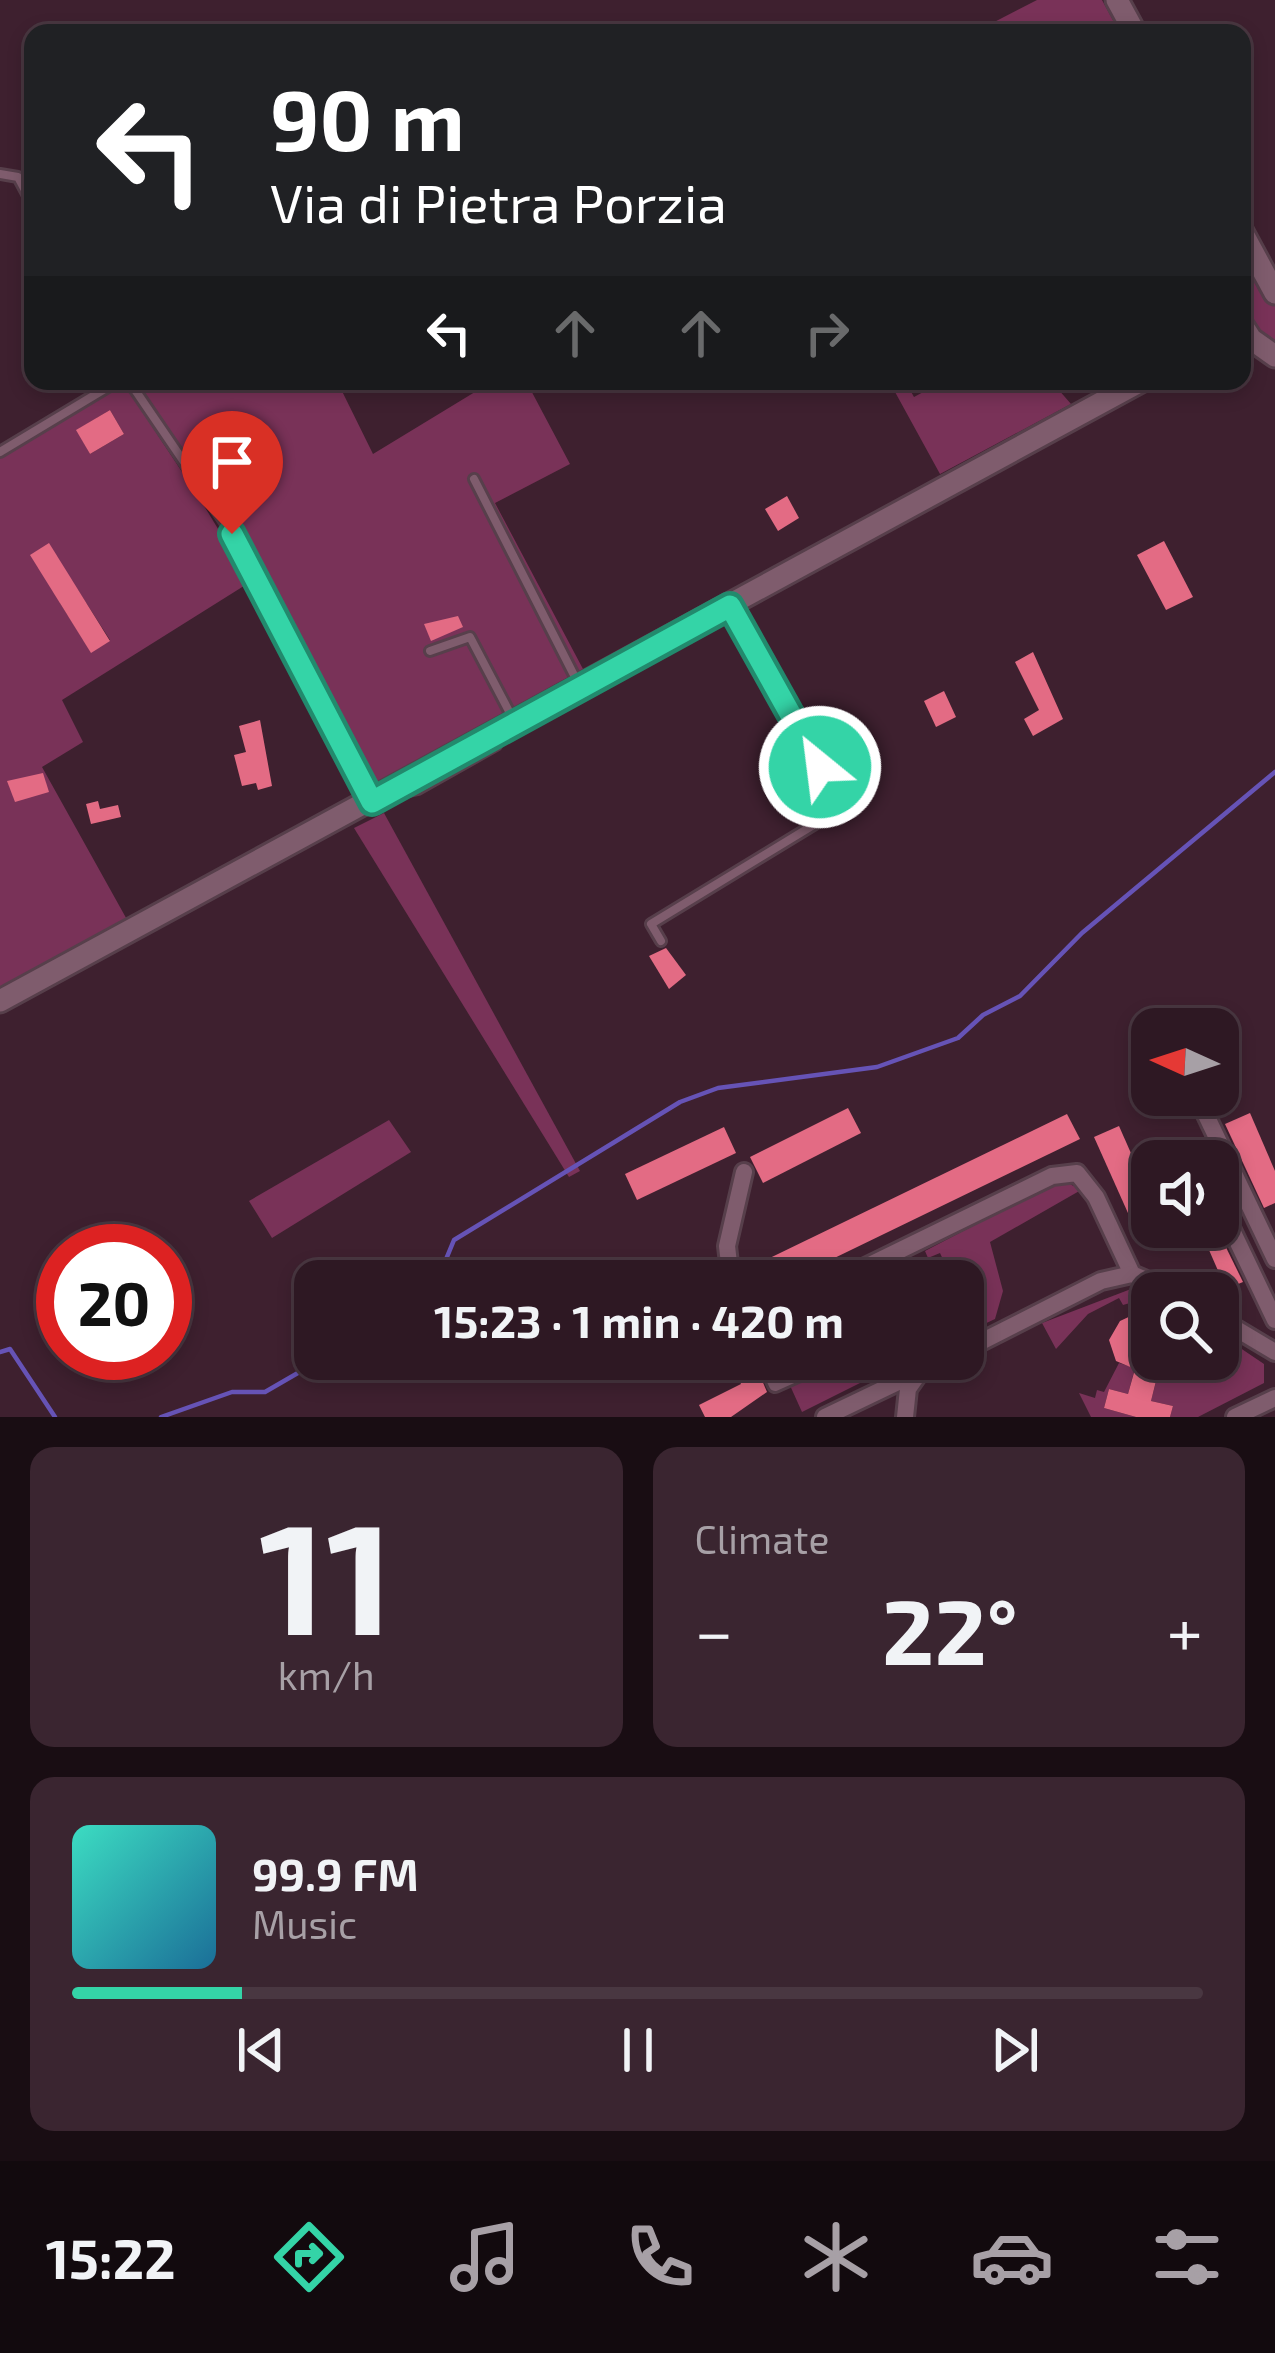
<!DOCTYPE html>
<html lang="en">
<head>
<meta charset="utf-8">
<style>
	:root { --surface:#2e1823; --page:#3a2530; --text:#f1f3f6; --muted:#a7a0a6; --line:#493741; --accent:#34d4a7 }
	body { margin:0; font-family:"Exo 2",sans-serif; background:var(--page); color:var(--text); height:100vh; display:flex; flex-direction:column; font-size:45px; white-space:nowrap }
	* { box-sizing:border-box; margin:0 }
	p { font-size:39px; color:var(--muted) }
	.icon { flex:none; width:66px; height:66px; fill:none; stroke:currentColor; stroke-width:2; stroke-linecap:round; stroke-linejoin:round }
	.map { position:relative; height:1417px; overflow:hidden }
	.side { display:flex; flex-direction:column; gap:30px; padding:30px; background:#190d13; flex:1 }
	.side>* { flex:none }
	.banner { position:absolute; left:24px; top:24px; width:1227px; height:366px; border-radius:24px; box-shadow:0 6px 18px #0003,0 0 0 3px var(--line); background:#202124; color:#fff; overflow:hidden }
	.needle { width:78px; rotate:273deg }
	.controls { position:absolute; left:1131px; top:1008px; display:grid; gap:24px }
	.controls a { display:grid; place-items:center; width:108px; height:108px; border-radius:24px; background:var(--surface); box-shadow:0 6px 18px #0003,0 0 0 3px var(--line); font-size:60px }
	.speed { position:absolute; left:36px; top:1224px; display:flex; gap:24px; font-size:60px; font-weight:700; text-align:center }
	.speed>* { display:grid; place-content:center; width:156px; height:156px; border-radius:50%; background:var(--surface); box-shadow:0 6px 18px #0003,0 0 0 3px var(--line); line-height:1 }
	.speed .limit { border:18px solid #d22; background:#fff; color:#111 }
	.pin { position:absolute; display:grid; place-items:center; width:102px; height:102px; color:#fff; margin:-123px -51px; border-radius:50% 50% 50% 0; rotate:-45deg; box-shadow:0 0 12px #0007 }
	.pin .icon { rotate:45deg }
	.me { position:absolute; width:132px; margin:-66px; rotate:331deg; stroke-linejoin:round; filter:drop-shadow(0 0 9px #0008) }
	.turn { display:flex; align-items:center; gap:42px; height:252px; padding:0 48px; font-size:54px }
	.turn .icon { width:156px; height:156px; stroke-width:2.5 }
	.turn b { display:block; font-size:84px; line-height:102px }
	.lanes { display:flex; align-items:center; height:114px; padding:0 48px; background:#0003; justify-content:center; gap:60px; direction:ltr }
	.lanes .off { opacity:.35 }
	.big { font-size:90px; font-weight:700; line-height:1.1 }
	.side .widget { flex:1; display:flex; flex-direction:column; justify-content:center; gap:18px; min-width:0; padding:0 42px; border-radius:24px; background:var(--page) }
	.side .dial { align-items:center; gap:0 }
	.dial b { font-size:156px; line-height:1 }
	.song { display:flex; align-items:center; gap:36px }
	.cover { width:144px; height:144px; border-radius:18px; background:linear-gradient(135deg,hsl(170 70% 55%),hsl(200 70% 35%)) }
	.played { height:12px; border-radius:6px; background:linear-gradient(90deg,var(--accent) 15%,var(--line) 15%) }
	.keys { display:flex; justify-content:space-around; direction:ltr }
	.heat { display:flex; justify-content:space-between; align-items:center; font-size:66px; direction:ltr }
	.side .tiles { flex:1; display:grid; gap:30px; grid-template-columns:1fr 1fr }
	.widget:last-child { grid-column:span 2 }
	.trip { position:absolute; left:294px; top:1260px; width:690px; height:120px; border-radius:24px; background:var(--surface); box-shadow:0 6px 18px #0003,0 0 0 3px var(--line); font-weight:700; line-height:120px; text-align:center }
	.tabs { display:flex; height:192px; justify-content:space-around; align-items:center; background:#120a0e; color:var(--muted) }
	.tabs .icon { width:84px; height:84px }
	.tabs .selected { color:var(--accent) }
	.tabs b { font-size:54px; color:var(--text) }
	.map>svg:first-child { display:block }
	.green { fill:#793258; fill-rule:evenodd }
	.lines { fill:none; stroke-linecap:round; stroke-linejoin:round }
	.stream { stroke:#6653b6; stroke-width:4.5 }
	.building { fill:#e36b84 }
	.service-casing { stroke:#573f4b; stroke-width:14 }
	.pedestrian-casing { stroke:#573f4b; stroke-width:18 }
	.minor-casing { stroke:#573f4b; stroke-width:22 }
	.tertiary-casing { stroke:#573f4b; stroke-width:27 }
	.service { stroke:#7f5c6d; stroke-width:8 }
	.pedestrian { stroke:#7f5c6d; stroke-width:12 }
	.minor { stroke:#7f5c6d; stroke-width:16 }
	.tertiary { stroke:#7f5c6d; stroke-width:21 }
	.route-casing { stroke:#228a6d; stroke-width:30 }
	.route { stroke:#34d4a7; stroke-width:21 }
</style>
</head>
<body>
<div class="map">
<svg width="1275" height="1417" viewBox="0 0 1275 1417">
	<rect width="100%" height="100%" fill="#3e202f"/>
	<!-- green -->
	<g class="green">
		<path d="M1037 0H1102L1120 33H973Z"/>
		<path d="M1257 273 1275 300V342C1248 329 1245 306 1247 278Z"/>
		<path d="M145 381H337L373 454 493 381H526L570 464 495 503 583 669 371 787 238 532 138 384Z"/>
		<path d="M889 381H905L914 397 927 390 923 381H1051L1071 404 940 474Z"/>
		<path d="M119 386 131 393C170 457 216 516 247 584L62 700 83 742 42 767 130 925 0 995V456ZM110 410 124 434 90 454 77 430ZM78 590 110 640 91 652 60 603Z"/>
		<path d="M384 813 580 1171 569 1177 354 828Z"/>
		<path d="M389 1120 411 1152 272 1238 249 1201Z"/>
		<path d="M1068 1183 1081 1190 990 1242 1003 1291 995 1319 963 1334V1327L973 1322 963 1301V1281H953L940 1253 928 1258 925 1251 1051 1185Z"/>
		<path d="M1131 1289 1152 1294V1317L1135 1314 1130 1303 1123 1305 1119 1298 1088 1314 1056 1349 1042 1323Z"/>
		<path d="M1218 1333 1264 1364V1383L1198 1417H1170L1173 1406 1151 1401 1159 1370 1156 1361 1218 1359Z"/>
		<path d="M833 1359H881L873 1363 884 1371 802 1412 788 1381Z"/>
		<path d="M1119 1363 1135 1368 1128 1394 1109 1389 1104 1408 1136 1417H1091L1079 1393 1095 1398 1097 1390 1104 1392Z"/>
	</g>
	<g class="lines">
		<!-- stream -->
		<g class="stream">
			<path d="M437 1281 454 1240 680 1102 718 1088 877 1067 958 1038 983 1015 1020 996 1082 933 1275 772"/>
			<path d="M0 1352 10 1349 55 1417"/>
			<path d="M161 1417 232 1392H265L322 1359"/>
		</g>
	</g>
	<!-- building -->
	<g class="building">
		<path d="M110 410 124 434 90 454 76 430Z"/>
		<path d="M787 496 799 518 778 531 765 509Z"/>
		<path d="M1164 541 1193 597 1166 610 1137 555Z"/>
		<path d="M49 543 110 641 91 653 30 555Z"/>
		<path d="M458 616 463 627 431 641 424 624Z"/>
		<path d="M1033 652 1063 719 1033 736 1024 719 1039 710 1015 662Z"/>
		<path d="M944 691 956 717 936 727 924 701Z"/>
		<path d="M260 720 272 786 258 790 256 783 242 786 234 755 246 752 239 726Z"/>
		<path d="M43 773 49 792 15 802 7 781Z"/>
		<path d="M98 801 100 809 118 805 121 817 91 824 86 804Z"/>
		<path d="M666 948 686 975 669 989 649 956Z"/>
		<path d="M848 1108 861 1133 763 1183 750 1157Z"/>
		<path d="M1250 1113 1275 1171V1203L1264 1208 1225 1124Z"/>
		<path d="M1067 1114 1080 1139 787 1281H748L743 1271Z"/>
		<path d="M1119 1126 1152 1201V1213L1132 1222 1094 1137Z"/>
		<path d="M724 1127 736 1153 637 1200 625 1174Z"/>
		<path d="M1199 1227H1216L1243 1282 1226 1289Z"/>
		<path d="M938 1257 949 1281H888L915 1268Z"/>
		<path d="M1135 1314 1152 1317V1359L1159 1369 1151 1401 1173 1406 1170 1417H1136L1104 1408 1109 1389 1128 1394 1135 1369 1116 1361 1109 1340 1120 1321Z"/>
		<path d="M729 1359H753L767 1392 731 1417H705L699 1405 741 1384Z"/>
	</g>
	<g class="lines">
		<!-- service casing -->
		<g class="service-casing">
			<g id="service">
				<path d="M0 174 18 177 33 205"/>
				<path d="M129 381 233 534 368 795"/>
				<path d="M0 452 118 381"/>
				<path d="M474 479 577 681"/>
				<path d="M430 651 470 637 512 717"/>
				<path d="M400 793 418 789 496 745 500 737"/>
				<path d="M661 941 651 924 843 807 730 608"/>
			</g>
		</g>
		<!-- pedestrian casing -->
		<g class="pedestrian-casing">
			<g id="pedestrian">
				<path d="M806 1281 832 1270 837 1281"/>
				<path d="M763 1359 775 1385 833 1359"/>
			</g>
		</g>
		<!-- minor casing -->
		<g class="minor-casing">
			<g id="minor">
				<path d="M1206 1115 1275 1259"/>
				<path d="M1218 1201 1275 1320"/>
				<path d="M731 1281 727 1246 744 1172"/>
				<path d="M837 1281 1052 1176 1077 1173 1096 1197 1132 1274 1177 1293"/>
				<path d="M1218 1318 1275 1352"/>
				<path d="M963 1351 1101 1281 1132 1274"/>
				<path d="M825 1417 946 1359"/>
				<path d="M905 1417 908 1389 920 1372"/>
				<path d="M1235 1417 1275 1398"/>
			</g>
		</g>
		<!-- tertiary casing -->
		<g class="tertiary-casing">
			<g id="tertiary">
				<path d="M1117 0 1135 33"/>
				<path d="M1242 232 1275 293"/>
				<path d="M1242 325 1251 339 1275 356"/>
				<path d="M0 1001 1141 381"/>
			</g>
		</g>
		<!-- service -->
		<use href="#service" class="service"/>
		<!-- pedestrian -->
		<use href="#pedestrian" class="pedestrian"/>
		<!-- minor -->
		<use href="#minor" class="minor"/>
		<!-- tertiary -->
		<use href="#tertiary" class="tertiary"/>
	</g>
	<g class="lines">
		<!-- route casing -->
		<g class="route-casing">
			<path id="route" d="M232 534 372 802 730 606 820 767"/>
		</g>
		<!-- route -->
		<use href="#route" class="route"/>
	</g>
</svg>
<div class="controls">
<a><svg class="needle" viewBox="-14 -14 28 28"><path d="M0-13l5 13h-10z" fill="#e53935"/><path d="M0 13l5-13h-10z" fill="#a7a0a6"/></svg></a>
<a><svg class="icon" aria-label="sound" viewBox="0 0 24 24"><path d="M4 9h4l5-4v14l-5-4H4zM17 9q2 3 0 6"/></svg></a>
<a><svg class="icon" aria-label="search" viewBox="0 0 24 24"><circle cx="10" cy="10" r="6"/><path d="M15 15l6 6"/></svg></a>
</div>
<div class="speed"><div class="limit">20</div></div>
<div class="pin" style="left:232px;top:534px;background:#d93025"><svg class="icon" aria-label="arrive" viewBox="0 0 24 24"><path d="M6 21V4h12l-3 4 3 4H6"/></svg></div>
<svg class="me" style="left:820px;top:767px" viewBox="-20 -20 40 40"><circle r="17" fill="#34d4a7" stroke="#fff" stroke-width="3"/><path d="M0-11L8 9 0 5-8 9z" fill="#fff"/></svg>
<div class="trip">15:23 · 1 min · 420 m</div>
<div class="banner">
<div class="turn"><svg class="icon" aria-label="left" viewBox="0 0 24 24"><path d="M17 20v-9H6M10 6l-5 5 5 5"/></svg><div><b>90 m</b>Via di Pietra Porzia</div></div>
<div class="lanes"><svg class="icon" aria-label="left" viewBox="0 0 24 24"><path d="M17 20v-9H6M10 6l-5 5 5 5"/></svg><svg class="icon off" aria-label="ahead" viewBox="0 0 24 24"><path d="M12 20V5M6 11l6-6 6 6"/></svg><svg class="icon off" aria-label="ahead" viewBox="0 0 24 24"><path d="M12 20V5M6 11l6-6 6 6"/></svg><svg class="icon off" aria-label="right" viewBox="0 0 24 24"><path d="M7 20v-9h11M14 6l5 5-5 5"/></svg></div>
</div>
</div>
<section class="side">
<div class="tiles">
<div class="widget dial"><b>11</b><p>km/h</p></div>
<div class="widget"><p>Climate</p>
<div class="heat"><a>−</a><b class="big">22°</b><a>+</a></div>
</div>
<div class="widget">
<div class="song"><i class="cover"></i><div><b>99.9 FM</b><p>Music</p></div></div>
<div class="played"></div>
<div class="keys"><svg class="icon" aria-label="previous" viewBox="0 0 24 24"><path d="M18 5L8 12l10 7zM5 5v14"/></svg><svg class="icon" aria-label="pause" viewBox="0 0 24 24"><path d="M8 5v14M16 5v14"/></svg><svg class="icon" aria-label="next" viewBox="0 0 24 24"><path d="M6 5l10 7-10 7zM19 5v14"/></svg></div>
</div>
</div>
</section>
<nav class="tabs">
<b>15:22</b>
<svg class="icon selected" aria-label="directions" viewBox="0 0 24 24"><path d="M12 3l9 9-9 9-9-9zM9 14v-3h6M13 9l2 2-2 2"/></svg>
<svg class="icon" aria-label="music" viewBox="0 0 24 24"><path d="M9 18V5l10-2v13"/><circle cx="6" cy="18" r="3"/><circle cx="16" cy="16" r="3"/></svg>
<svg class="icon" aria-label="phone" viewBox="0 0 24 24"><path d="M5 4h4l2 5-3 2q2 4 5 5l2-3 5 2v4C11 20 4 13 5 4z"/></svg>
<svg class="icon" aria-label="climate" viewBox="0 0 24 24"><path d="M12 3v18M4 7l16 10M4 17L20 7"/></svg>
<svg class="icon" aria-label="car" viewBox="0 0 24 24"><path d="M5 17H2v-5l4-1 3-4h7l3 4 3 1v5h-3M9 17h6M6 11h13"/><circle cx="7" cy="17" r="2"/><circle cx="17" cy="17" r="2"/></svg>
<svg class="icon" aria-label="filters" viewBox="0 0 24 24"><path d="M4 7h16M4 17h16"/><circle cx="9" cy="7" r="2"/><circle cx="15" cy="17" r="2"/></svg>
</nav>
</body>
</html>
